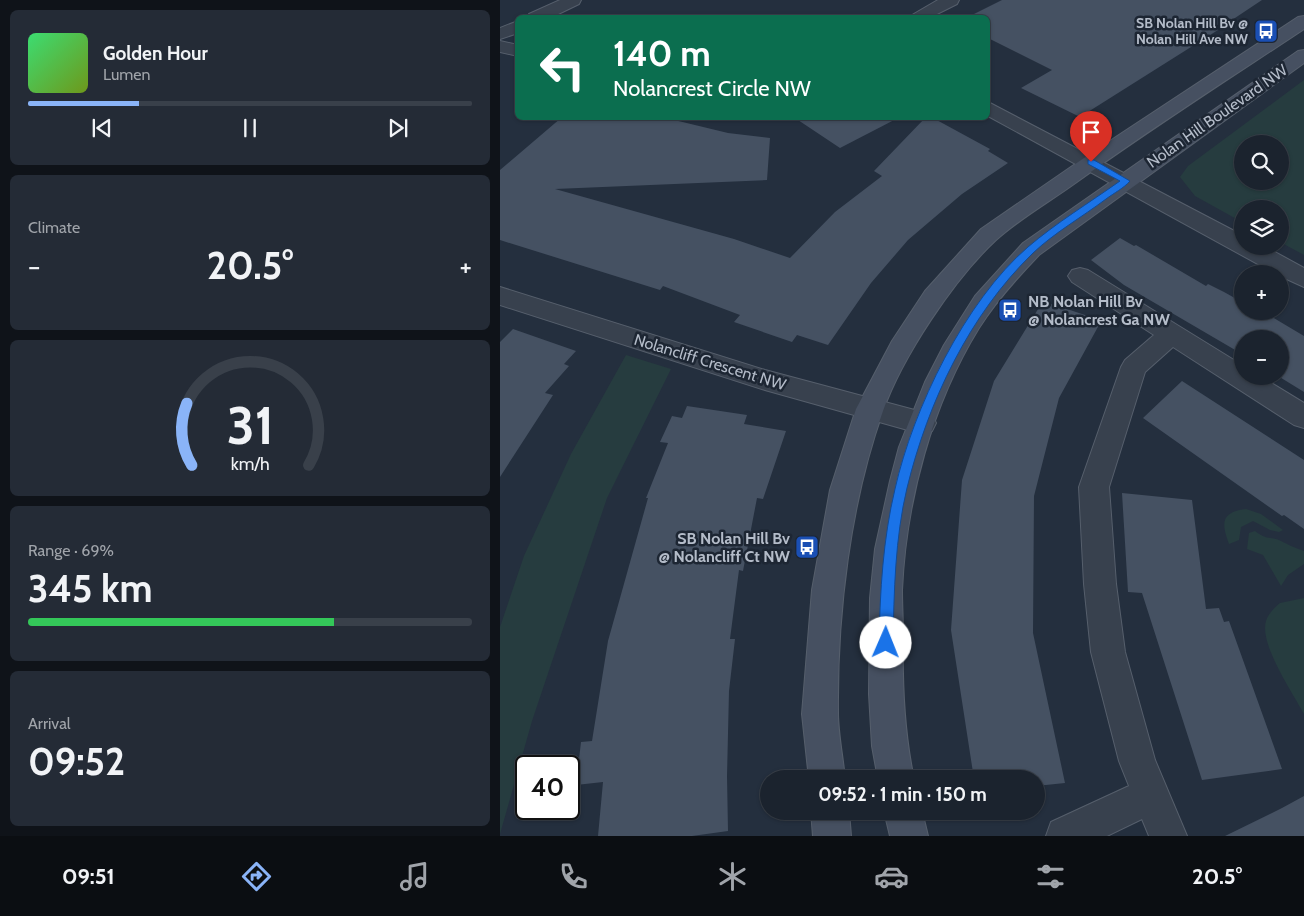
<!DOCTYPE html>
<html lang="en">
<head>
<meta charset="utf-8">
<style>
	:root { --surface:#1b232e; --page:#242b36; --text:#f1f3f6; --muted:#a0a4aa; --line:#39404a; --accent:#8ab4f8 }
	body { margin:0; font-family:Cabin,sans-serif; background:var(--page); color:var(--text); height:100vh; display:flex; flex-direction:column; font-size:19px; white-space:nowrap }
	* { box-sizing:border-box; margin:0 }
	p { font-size:16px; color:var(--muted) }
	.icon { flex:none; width:28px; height:28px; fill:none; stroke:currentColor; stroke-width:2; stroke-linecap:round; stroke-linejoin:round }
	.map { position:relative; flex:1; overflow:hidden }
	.panel { display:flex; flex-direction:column; gap:10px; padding:10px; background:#0f1319; width:500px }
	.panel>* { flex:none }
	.top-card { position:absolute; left:15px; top:15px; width:475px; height:105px; border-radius:8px; box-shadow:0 1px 4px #0004,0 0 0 1px var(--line); background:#0b6e4f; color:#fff; overflow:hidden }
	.controls { position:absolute; left:734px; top:135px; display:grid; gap:10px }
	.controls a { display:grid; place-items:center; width:55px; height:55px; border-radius:50%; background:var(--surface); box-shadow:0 1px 4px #0004,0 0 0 1px var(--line); font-size:25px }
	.speed { position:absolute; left:15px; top:755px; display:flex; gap:10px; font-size:25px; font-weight:700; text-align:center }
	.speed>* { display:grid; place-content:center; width:65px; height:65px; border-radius:50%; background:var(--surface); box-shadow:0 1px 4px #0004,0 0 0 1px var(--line); line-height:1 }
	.speed .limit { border:2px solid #111; border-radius:8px; background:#fff; color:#111 }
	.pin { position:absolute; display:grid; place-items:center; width:42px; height:42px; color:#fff; margin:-51px -21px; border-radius:50% 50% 50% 0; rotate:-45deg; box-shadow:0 0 5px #0007 }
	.pin .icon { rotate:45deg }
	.me { position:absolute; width:55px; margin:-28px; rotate:1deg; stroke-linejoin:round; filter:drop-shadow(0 0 4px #0008) }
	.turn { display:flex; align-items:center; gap:18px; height:105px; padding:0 15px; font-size:22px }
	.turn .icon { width:65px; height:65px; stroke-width:2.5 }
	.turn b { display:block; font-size:35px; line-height:42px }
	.big { font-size:38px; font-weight:700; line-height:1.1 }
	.panel .tile { flex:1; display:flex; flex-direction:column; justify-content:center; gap:8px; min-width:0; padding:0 18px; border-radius:8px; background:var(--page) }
	.panel .dial { align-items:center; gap:0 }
	.dial svg { height:130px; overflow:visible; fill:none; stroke:var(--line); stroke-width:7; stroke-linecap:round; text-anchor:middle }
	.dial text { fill:var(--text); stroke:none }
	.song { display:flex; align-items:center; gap:15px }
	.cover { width:60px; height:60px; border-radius:8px; background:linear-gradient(135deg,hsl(140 70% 55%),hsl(80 70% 35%)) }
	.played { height:5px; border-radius:2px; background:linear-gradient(90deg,var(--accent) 25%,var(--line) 25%) }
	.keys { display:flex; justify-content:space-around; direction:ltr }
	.heat { display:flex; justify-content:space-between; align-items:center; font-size:28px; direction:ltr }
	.charge { height:8px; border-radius:4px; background:linear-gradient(90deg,#34c759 69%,var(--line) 0) }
	.trip { position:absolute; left:260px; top:770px; width:285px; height:50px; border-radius:25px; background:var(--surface); box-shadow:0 1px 4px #0004,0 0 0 1px var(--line); font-weight:700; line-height:50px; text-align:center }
	.menu { display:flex; height:80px; justify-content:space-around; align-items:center; background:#0b0e12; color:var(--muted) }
	.menu .icon { width:35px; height:35px }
	.menu .on { color:var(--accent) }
	.menu b { font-size:22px; color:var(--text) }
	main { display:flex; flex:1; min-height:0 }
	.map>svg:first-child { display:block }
	.green { fill:#263c3f; fill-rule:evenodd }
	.building { fill:#455162 }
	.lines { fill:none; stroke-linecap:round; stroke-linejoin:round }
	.street-casing { stroke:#565f6c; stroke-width:2 }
	.secondary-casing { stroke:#565f6c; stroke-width:2 }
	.street { fill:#38414e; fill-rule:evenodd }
	.secondary { fill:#465061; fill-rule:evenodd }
	.route { fill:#1a73e8; stroke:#114b97 }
	.labels { text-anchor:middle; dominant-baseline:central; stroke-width:5; stroke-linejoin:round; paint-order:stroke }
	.far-poi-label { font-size:14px; font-weight:bold; fill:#b4bcc9; stroke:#1d2633; text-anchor:end }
	.street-label { font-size:16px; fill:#b4bcc9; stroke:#1d2633 }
	.poi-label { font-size:16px; font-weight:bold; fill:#b4bcc9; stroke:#1d2633; text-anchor:start }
</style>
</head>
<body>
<main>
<section class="panel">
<div class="tile">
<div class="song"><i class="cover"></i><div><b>Golden Hour</b><p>Lumen</p></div></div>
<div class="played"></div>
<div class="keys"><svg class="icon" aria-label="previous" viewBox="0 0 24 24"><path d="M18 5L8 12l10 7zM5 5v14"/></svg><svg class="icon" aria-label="pause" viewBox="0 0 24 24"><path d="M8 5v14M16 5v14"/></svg><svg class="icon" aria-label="next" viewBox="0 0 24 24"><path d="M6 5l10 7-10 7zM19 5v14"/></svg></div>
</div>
<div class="tile"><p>Climate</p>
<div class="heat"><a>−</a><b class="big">20.5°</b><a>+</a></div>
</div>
<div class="tile dial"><svg viewBox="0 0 100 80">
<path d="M14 69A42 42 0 1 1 86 69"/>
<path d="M14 69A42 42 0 0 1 11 31" stroke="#8ab4f8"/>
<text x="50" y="56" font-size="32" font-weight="700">31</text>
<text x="50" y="72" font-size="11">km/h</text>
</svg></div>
<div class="tile"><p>Range · 69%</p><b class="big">345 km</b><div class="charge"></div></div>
<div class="tile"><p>Arrival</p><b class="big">09:52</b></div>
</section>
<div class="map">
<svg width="804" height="836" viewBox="0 0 804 836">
	<rect width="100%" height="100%" fill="#242f3e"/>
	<!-- green -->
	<g class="green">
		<path d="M804 80V255L780 242V209H742V222L695 196 680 177 688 166ZM742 144H780V181H742Z"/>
		<path d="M126 355 171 369 107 498 32 721 0 834V627L24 556 71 454Z"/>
		<path d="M746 509 761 514 783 530 779 532 770 530 753 521 741 527 739 540 729 544C721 523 721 512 746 509Z"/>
		<path d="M755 531C768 541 770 536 781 541 789 545 795 548 804 551V564L788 575 781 586 763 555 747 549 749 533Z"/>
		<path d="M804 598V714C793 693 759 644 766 621 768 614 774 608 780 603Z"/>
	</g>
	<!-- building -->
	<g class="building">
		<path d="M502 0H762L717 30H718L580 117 521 88 552 70 488 38V18L468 17Z"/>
		<path d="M61 118H166L228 133 270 138 267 180 55 189 234 239 290 258 335 212 382 176 374 171 425 118H433L490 149 488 151 508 163 462 194 408 240 371 283 328 345 297 335 292 342 234 322 240 315 163 286 160 290 0 240V170Z"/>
		<path d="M295 118H398L340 148Z"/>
		<path d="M620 238 634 246 636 245 706 286 708 284 724 292 742 302V311H762L804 336V392L778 376H780V339H742V354L624 285 591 260Z"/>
		<path d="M543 301 585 315 599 325 559 398 534 496 533 633 565 783 536 786V779H474L451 630 462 480 494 381Z"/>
		<path d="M13 329 76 351 64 364 69 366 45 393 53 395 0 477V342Z"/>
		<path d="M682 381 804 460V529L784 515 782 516 643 418Z"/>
		<path d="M187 406 247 415 244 424 286 431 263 499 257 498 243 571 239 570 230 639H235L229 691 227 776 228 831 192 836H98L103 782 76 785 81 742 92 741 108 641 148 498H146L168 443 160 442 172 416 182 418Z"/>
		<path d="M622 493 692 500 706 609 719 608 724 622 729 621 782 769 702 780 642 593 628 592Z"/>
		<path d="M804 796V836H725L782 808Z"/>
	</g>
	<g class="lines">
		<!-- street casing -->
		<g class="street-casing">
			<g id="street">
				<path d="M60 0H81L79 4 50 18H27L29 14Z"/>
				<path d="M438 0H459L457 4 429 18H407Z"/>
				<path d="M18 21V33L0 39V28Z"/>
				<path d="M0 41 18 45V56L0 52Z"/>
				<path d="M488 102 742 235V246H764L804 268V287L780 276V274H776L488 116Z"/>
				<path d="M580 268 588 270 742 365V376H760L804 403V428L794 425 673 347 645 372 609 487 616 584 625 652 655 760 687 836H649L642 819 607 836H546L551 822 629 786 619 761 591 652 584 584 579 487 621 367 625 360 654 335 572 282 568 276 572 270Z"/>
				<path d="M0 287 265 370 422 412 432 415 436 423 432 431 422 434 265 390 0 305Z"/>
			</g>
		</g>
		<!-- secondary casing -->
		<g class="secondary-casing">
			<g id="secondary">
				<path d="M804 16V29C727 80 649 130 574 184 549 202 519 219 496 240 454 279 402 357 383 411 350 504 337 613 338 712 338 734 343 757 345 779H309L302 714 312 590 330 490 356 409 392 341 425 291 481 229 584 158 798 17Z"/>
				<path d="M804 50V63L539 255C518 277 496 301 479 328 432 404 406 501 402 590 402 605 403 621 403 636 402 684 404 732 414 779H378L372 746 369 694 370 598 375 549 390 481 399 447 425 382 444 345 475 296 523 243 798 51Z"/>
				<path d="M311 811H349L351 836H313Z"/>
				<path d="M384 811H422L428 836H390Z"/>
			</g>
		</g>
		<!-- street -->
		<use href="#street" class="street"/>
		<!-- secondary -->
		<use href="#secondary" class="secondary"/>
	</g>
	<!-- route -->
	<path class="route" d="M588 160H594L630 181C624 188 614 193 606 199 582 217 554 233 533 253 469 315 428 402 407 488 395 538 394 592 393 643L391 647 386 649 382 647 379 643C380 591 383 539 395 489 413 409 465 301 528 247 556 223 589 203 620 181L588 164Z"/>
	<!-- icons -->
	<defs>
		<g id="bus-square" transform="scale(1.25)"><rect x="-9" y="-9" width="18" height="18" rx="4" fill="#1a4fb4" stroke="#1d2633"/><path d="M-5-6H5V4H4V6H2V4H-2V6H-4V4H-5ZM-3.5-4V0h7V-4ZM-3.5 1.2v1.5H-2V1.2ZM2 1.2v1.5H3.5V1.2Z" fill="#fff"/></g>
	</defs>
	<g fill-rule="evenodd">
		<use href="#bus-square" x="766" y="31"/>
		<use href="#bus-square" x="510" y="310"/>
		<use href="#bus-square" x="307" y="547"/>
	</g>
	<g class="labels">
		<!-- far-poi labels -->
		<g class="far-poi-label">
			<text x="748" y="23">SB Nolan Hill Bv @<tspan x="748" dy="16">Nolan Hill Ave NW</tspan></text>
		</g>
		<!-- street labels -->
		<g class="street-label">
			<text transform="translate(717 116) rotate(-35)">Nolan Hill Boulevard NW</text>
			<text transform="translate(210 362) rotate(17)">Nolancliff Crescent NW</text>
		</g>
		<!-- poi labels -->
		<g class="poi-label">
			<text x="528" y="301">NB Nolan Hill Bv<tspan x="528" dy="18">@ Nolancrest Ga NW</tspan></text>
			<text x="290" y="538" text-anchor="end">SB Nolan Hill Bv<tspan x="290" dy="18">@ Nolancliff Ct NW</tspan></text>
		</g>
	</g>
</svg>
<div class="controls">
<a><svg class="icon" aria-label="search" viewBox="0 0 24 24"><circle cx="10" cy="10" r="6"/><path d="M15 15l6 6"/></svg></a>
<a><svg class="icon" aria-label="layers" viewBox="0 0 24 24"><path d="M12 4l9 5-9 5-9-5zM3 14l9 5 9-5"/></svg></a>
<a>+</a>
<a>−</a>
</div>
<div class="speed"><div class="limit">40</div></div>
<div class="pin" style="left:591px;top:162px;background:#d93025"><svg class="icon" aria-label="arrive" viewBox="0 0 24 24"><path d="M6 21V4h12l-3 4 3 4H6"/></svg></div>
<svg class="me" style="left:386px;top:643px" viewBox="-20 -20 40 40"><circle r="19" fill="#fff"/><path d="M0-13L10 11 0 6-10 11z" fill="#1a73e8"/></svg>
<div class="trip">09:52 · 1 min · 150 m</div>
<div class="top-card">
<div class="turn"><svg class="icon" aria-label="left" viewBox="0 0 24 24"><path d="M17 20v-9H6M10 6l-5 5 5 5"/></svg><div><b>140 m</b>Nolancrest Circle NW</div></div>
</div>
</div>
</main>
<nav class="menu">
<b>09:51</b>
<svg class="icon on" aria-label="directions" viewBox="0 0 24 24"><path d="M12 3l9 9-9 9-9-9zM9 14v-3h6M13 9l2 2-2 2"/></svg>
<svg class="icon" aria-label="music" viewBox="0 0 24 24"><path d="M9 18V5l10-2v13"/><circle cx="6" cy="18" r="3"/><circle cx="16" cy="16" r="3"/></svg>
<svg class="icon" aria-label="phone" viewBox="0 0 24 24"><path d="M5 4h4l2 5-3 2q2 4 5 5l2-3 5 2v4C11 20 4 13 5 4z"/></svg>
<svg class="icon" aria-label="climate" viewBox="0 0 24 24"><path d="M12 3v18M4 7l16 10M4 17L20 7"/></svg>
<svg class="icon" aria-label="car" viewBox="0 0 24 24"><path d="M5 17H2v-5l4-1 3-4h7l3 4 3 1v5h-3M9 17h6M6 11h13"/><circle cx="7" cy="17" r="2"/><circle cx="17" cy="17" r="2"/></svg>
<svg class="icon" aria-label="filters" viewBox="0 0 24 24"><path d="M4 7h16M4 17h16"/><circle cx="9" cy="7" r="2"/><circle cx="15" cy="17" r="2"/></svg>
<b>20.5°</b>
</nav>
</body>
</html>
